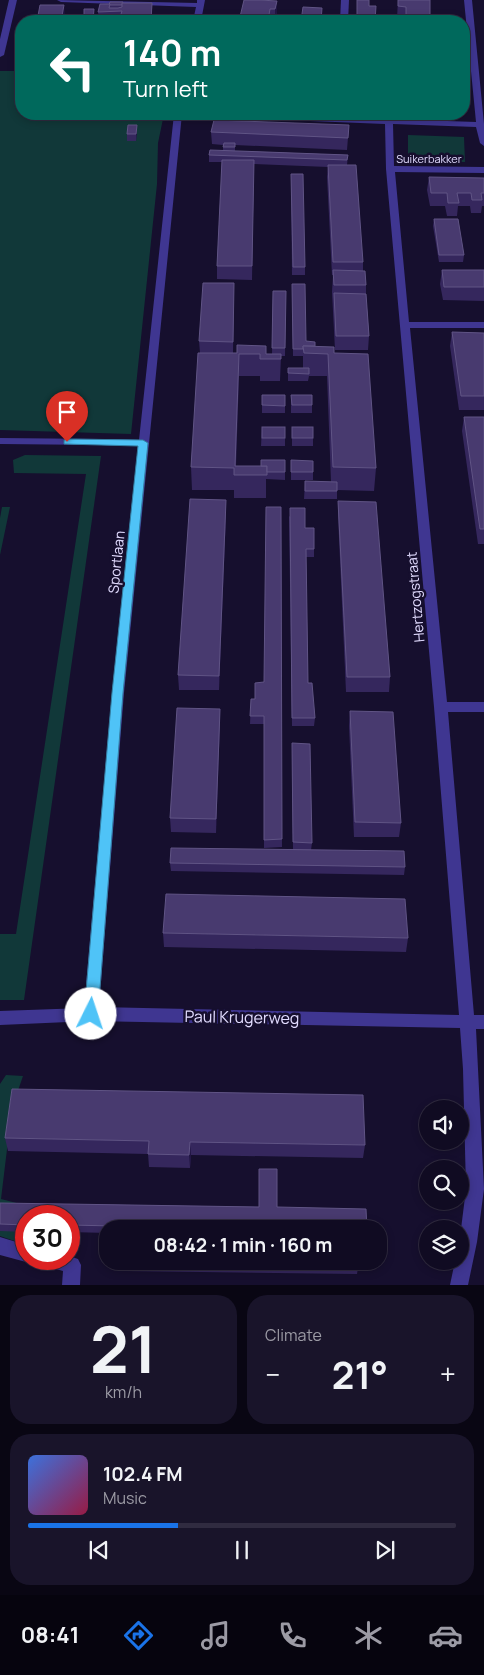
<!DOCTYPE html>
<html lang="en">
<head>
<meta charset="utf-8">
<style>
	:root { --surface:#100b22; --page:#19142a; --text:#f1f3f6; --muted:#9c9ba5; --line:#302b40; --accent:#1a73e8 }
	body { margin:0; font-family:Manrope,sans-serif; background:var(--page); color:var(--text); height:100vh; display:flex; flex-direction:column; font-size:19px; white-space:nowrap }
	* { box-sizing:border-box; margin:0 }
	p { font-size:16px; color:var(--muted) }
	.icon { flex:none; width:28px; height:28px; fill:none; stroke:currentColor; stroke-width:2; stroke-linecap:round; stroke-linejoin:round }
	.map { position:relative; height:1285px; overflow:hidden }
	.side { display:flex; flex-direction:column; gap:10px; padding:10px; background:#090613; flex:1 }
	.side>* { flex:none }
	.banner { position:absolute; left:15px; top:15px; width:455px; height:105px; border-radius:20px; box-shadow:0 2px 8px #0003,0 0 0 1px var(--line); background:#00695c; color:#fff; overflow:hidden }
	.controls { position:absolute; left:419px; top:1100px; display:grid; gap:10px }
	.controls a { display:grid; place-items:center; width:50px; height:50px; border-radius:50%; background:var(--surface); box-shadow:0 2px 8px #0003,0 0 0 1px var(--line); font-size:25px }
	.speed { position:absolute; left:15px; top:1205px; display:flex; gap:10px; font-size:25px; font-weight:700; text-align:center }
	.speed>* { display:grid; place-content:center; width:65px; height:65px; border-radius:50%; background:var(--surface); box-shadow:0 2px 8px #0003,0 0 0 1px var(--line); line-height:1 }
	.speed .limit { border:8px solid #d22; background:#fff; color:#111 }
	.pin { position:absolute; display:grid; place-items:center; width:42px; height:42px; color:#fff; margin:-51px -21px; border-radius:50% 50% 50% 0; rotate:-45deg; box-shadow:0 0 5px #0007 }
	.pin .icon { rotate:45deg }
	.me { position:absolute; width:55px; margin:-28px; rotate:4deg; stroke-linejoin:round; filter:drop-shadow(0 0 4px #0008) }
	.turn { display:flex; align-items:center; gap:18px; height:105px; padding:0 25px; font-size:22px }
	.turn .icon { width:65px; height:65px; stroke-width:2.5 }
	.turn b { display:block; font-size:35px; line-height:42px }
	.big { font-size:38px; font-weight:700; line-height:1.1 }
	.side .card { flex:1; display:flex; flex-direction:column; justify-content:center; gap:8px; min-width:0; padding:0 18px; border-radius:20px; background:var(--page) }
	.side .dial { align-items:center; gap:0 }
	.dial b { font-size:65px; line-height:1 }
	.song { display:flex; align-items:center; gap:15px }
	.cover { width:60px; height:60px; border-radius:8px; background:linear-gradient(135deg,hsl(220 70% 55%),hsl(340 70% 35%)) }
	.played { height:5px; border-radius:2px; background:linear-gradient(90deg,var(--accent) 35%,var(--line) 35%) }
	.keys { display:flex; justify-content:space-around; direction:ltr }
	.heat { display:flex; justify-content:space-between; align-items:center; font-size:28px; direction:ltr }
	.side .tiles { flex:1; display:grid; gap:10px; grid-template-columns:1fr 1fr }
	.card:last-child { grid-column:span 2 }
	.trip { position:absolute; left:99px; top:1220px; width:288px; height:50px; border-radius:20px; background:var(--surface); box-shadow:0 2px 8px #0003,0 0 0 1px var(--line); font-weight:700; line-height:50px; text-align:center }
	.tabs { display:flex; height:80px; justify-content:space-around; align-items:center; background:#06040e; color:var(--muted) }
	.tabs .icon { width:35px; height:35px }
	.tabs .current { color:var(--accent) }
	.tabs b { font-size:22px; color:var(--text) }
	.map>svg:first-child { display:block }
	.green { fill:#113839 }
	.lines { fill:none; stroke-linecap:round; stroke-linejoin:round }
	.service { fill:#3f3691; fill-rule:evenodd }
	.minor { fill:#3f3691; fill-rule:evenodd }
	.wall { fill:#35275d }
	.shaded-wall { fill:#211543 }
	.building { fill:#483a6f; stroke:#605485 }
	.route { fill:#4fc3f7; stroke:#337fa1 }
	.labels { text-anchor:middle; dominant-baseline:central; stroke-width:5; stroke-linejoin:round; paint-order:stroke }
	.far-street-label { font-size:11px; fill:#e2dcff; stroke:#160f2e }
	.street-label { font-size:14px; fill:#e2dcff; stroke:#160f2e }
	.near-street-label { font-size:16px; fill:#e2dcff; stroke:#160f2e }
</style>
</head>
<body>
<div class="map">
<svg width="484" height="1285" viewBox="0 0 484 1285">
	<rect width="100%" height="100%" fill="#160f2e"/>
	<!-- green -->
	<g class="green">
		<path d="M0 71H21V114H164L158 143 157 184 131 434 0 430Z"/>
		<path d="M408 135 464 137 465 162 408 161Z"/>
		<path d="M25 455 101 456 24 1000H0V934H16L86 474 14 473 13 460Z"/>
		<path d="M2 507H10L0 555V518Z"/>
		<path d="M6 1075 23 1076 12 1108 1 1199 40 1209 26 1216V1245L0 1236V1084Z"/>
	</g>
	<g class="lines">
		<!-- service -->
		<g class="service">
			<path d="M341 0H349L348 21H340Z"/>
			<path d="M0 438 101 439 106 442 101 445 0 444Z"/>
			<path d="M0 1237 26 1245V1259H32L26 1262 0 1255Z"/>
			<path d="M69 1256 78 1259 81 1265 80 1285H62L63 1271 42 1265 39 1259H69Z"/>
		</g>
		<!-- minor -->
		<g class="minor">
			<path d="M9 0H17L4 55 0 57V39Z"/>
			<path d="M57 0 197 3V0H205L201 21H193L196 7 61 2Z"/>
			<path d="M464 0H472L484 124V146L480 143 476 127 393 124 394 166 484 167V173L395 172 409 322H484V328H410L447 702H484V712H448L474 1015H484V1029H476L484 1189 477 1242 468 1285H450L455 1261H460V1237L466 1189 463 1069 460 1028 91 1021 0 1025V1011L84 1008 112 693 138 446 101 445 96 442 101 439 139 440 174 114H245L476 122ZM182 114 186 116 385 124 386 169 434 707 459 1015 99 1007 124 693Z"/>
		</g>
	</g>
	<!-- wall -->
	<g class="wall">
		<path d="M398 0 430 21H405V18H397Z"/>
		<path d="M277 1V12L275 20 239 21Z"/>
		<path d="M123 3 152 15V21H99L98 12 100 4Z"/>
		<path d="M137 125V132L136 141H127V134Z"/>
		<path d="M349 125 347 150 235 145V151L348 155 347 165 363 262V271L366 285V294L369 336 368 350H335L332 292 333 275H332L327 177 328 167 254 164 252 280 217 279V266L222 162H209V155L223 150V145L212 144 211 132Z"/>
		<path d="M291 174 305 267V275H292Z"/>
		<path d="M429 177 484 178V206H482L481 213H471L470 206H458L457 216H447L445 206H430L427 190Z"/>
		<path d="M434 219 464 255 463 262H439L433 226Z"/>
		<path d="M442 270H484V301L443 300 440 284Z"/>
		<path d="M234 283 233 353 272 354 273 291H286L285 356H281L280 381H260V376H239L236 466H261L285 460V480L266 479V498H234V490H192L191 467 200 353 199 341Z"/>
		<path d="M292 291 306 341 315 346 334 353 376 468 374 491 337 490V499H304L305 481 331 482 327 376H309L308 381H288V368H303V356H293Z"/>
		<path d="M452 332 484 333V410H459L450 346Z"/>
		<rect x="262" y="395" width="23" height="18"/>
		<path d="M291 395 312 405V413H291Z"/>
		<path d="M464 417H484V544H478L462 431Z"/>
		<path d="M262 427H285V446H261Z"/>
		<path d="M292 427 313 438V446H292Z"/>
		<path d="M291 460 313 472V480H291Z"/>
		<path d="M226 500V514L219 690H179L178 675Z"/>
		<path d="M338 501 390 677 389 692H346L338 516Z"/>
		<path d="M281 507 282 847 264 848V724H250L251 699H255L264 682Z"/>
		<path d="M289 516 305 528H314V557H306L308 683 315 718 314 726H292Z"/>
		<path d="M220 709V723L216 833 171 832 170 818Z"/>
		<path d="M350 711 401 823 399 837H354L349 726Z"/>
		<path d="M292 751 312 843 311 850 405 867 404 875 171 871 170 863 293 850Z"/>
		<path d="M163 933 408 938 406 952 164 947Z"/>
		<path d="M5 1138 365 1145 363 1158 191 1155 190 1168 149 1167 148 1154 8 1151Z"/>
		<path d="M0 1203 277 1207 367 1229H108V1233L69 1232V1216H26V1232L0 1231Z"/>
		<path d="M123 1264 358 1268 357 1274 124 1271Z"/>
	</g>
	<!-- shaded-wall -->
	<g class="shaded-wall">
		<path d="M277 1V12L275 20V9Z"/>
		<path d="M64 5 65 16 64 21H61Z"/>
		<path d="M270 9V21H268Z"/>
		<path d="M137 125V132L136 141V134Z"/>
		<path d="M239 354V376L235 475Z"/>
		<path d="M226 500V514L219 690V676Z"/>
		<path d="M220 709V723L216 833V819Z"/>
		<path d="M190 1142 191 1155 190 1168 189 1155Z"/>
	</g>
	<!-- building -->
	<g class="building">
		<path d="M244 0H260L277 1 275 9H270L268 21H239Z"/>
		<path d="M357 0H369V6H376L375 21H357Z"/>
		<path d="M398 0H430V21H406V7L398 6Z"/>
		<path d="M110 2H123L122 5H109Z"/>
		<path d="M122 3H152L151 21H119L122 11 98 12 100 4H110L109 8H118L122 7Z"/>
		<path d="M40 5H64L61 21H37Z"/>
		<path d="M303 7 322 8 321 21H301Z"/>
		<path d="M84 9H94L93 21H79V17H84Z"/>
		<path d="M214 120 349 125 348 138 211 132Z"/>
		<path d="M128 125H137L136 134H127Z"/>
		<path d="M224 143H235V147H223Z"/>
		<path d="M210 150 348 155 347 160 209 155Z"/>
		<path d="M222 160H254L252 266H217Z"/>
		<path d="M328 165H356L363 262H333Z"/>
		<path d="M291 174H303L305 267H293Z"/>
		<path d="M429 177 484 178V193H481L482 200H472L471 193H457L459 203H448L447 193H431Z"/>
		<path d="M434 219H458L464 255H439Z"/>
		<path d="M333 270 365 271 366 285H334Z"/>
		<path d="M442 270H484V287H444Z"/>
		<path d="M203 283H234L233 342 199 341Z"/>
		<path d="M292 284H305L306 341 315 342V346H303V349H293Z"/>
		<path d="M273 291H286L285 348H272Z"/>
		<path d="M334 293 366 294 369 336H336Z"/>
		<path d="M452 332 484 333V396H461Z"/>
		<path d="M237 345 266 346V354H281V359H260V354H239L235 466H267V475H234V468L191 467 198 353H237Z"/>
		<path d="M303 346 334 347V353L368 354 376 468 333 467 328 354 304 353Z"/>
		<path d="M288 368H309V374L288 373Z"/>
		<path d="M262 395H285V406L262 405Z"/>
		<path d="M291 395H312V405H292Z"/>
		<path d="M464 417H484V529H480Z"/>
		<rect x="262" y="427" width="23" height="11"/>
		<rect x="292" y="427" width="21" height="11"/>
		<path d="M261 460H285V472H267V466H261Z"/>
		<path d="M291 460 313 461V472H291Z"/>
		<path d="M305 481 337 482V491H305Z"/>
		<path d="M190 499 226 500 219 676 178 675Z"/>
		<path d="M338 501 376 502 390 677H347Z"/>
		<path d="M266 507H281L282 839 264 840V716H250L251 699H255V683L264 682Z"/>
		<path d="M290 508H305V528H314V549H306L308 683H312L315 718H292Z"/>
		<path d="M177 708 220 709 216 819 170 818Z"/>
		<path d="M350 711 393 712 401 823 355 822Z"/>
		<path d="M292 743 310 744 312 843 293 842Z"/>
		<path d="M171 848 404 851 405 867 170 863Z"/>
		<path d="M166 894 405 899 408 938 163 933Z"/>
		<path d="M12 1089 363 1095 365 1145 190 1142 189 1155 148 1154 149 1141 5 1138Z"/>
		<path d="M259 1169H277V1207L366 1209 367 1229H252L69 1225V1216H26V1225L0 1224V1203L259 1207Z"/>
		<path d="M123 1261H357L358 1268 123 1264Z"/>
	</g>
	<!-- route -->
	<path class="route" d="M67 439 143 440 148 443 123 693 98 1014 96 1018 91 1020 86 1018 84 1014 112 693 138 446 64 444V440Z"/>
	<g class="labels">
		<!-- far-street labels -->
		<g class="far-street-label">
			<text x="429" y="158">Suikerbakker</text>
		</g>
		<!-- street labels -->
		<g class="street-label">
			<text transform="translate(116 562) rotate(-84)">Sportlaan</text>
			<text transform="translate(415 597) rotate(-95)">Hertzogstraat</text>
		</g>
		<!-- near-street labels -->
		<g class="near-street-label">
			<text transform="translate(242 1017) rotate(1)">Paul Krugerweg</text>
		</g>
	</g>
</svg>
<div class="controls">
<a><svg class="icon" aria-label="sound" viewBox="0 0 24 24"><path d="M4 9h4l5-4v14l-5-4H4zM17 9q2 3 0 6"/></svg></a>
<a><svg class="icon" aria-label="search" viewBox="0 0 24 24"><circle cx="10" cy="10" r="6"/><path d="M15 15l6 6"/></svg></a>
<a><svg class="icon" aria-label="layers" viewBox="0 0 24 24"><path d="M12 4l9 5-9 5-9-5zM3 14l9 5 9-5"/></svg></a>
</div>
<div class="speed"><div class="limit">30</div></div>
<div class="pin" style="left:67px;top:442px;background:#d93025"><svg class="icon" aria-label="arrive" viewBox="0 0 24 24"><path d="M6 21V4h12l-3 4 3 4H6"/></svg></div>
<svg class="me" style="left:91px;top:1014px" viewBox="-20 -20 40 40"><circle r="19" fill="#fff"/><path d="M0-13L10 11 0 6-10 11z" fill="#4fc3f7"/></svg>
<div class="trip">08:42 · 1 min · 160 m</div>
<div class="banner">
<div class="turn"><svg class="icon" aria-label="left" viewBox="0 0 24 24"><path d="M17 20v-9H6M10 6l-5 5 5 5"/></svg><div><b>140 m</b>Turn left</div></div>
</div>
</div>
<section class="side">
<div class="tiles">
<div class="card dial"><b>21</b><p>km/h</p></div>
<div class="card"><p>Climate</p>
<div class="heat"><a>−</a><b class="big">21°</b><a>+</a></div>
</div>
<div class="card">
<div class="song"><i class="cover"></i><div><b>102.4 FM</b><p>Music</p></div></div>
<div class="played"></div>
<div class="keys"><svg class="icon" aria-label="previous" viewBox="0 0 24 24"><path d="M18 5L8 12l10 7zM5 5v14"/></svg><svg class="icon" aria-label="pause" viewBox="0 0 24 24"><path d="M8 5v14M16 5v14"/></svg><svg class="icon" aria-label="next" viewBox="0 0 24 24"><path d="M6 5l10 7-10 7zM19 5v14"/></svg></div>
</div>
</div>
</section>
<nav class="tabs">
<b>08:41</b>
<svg class="icon current" aria-label="directions" viewBox="0 0 24 24"><path d="M12 3l9 9-9 9-9-9zM9 14v-3h6M13 9l2 2-2 2"/></svg>
<svg class="icon" aria-label="music" viewBox="0 0 24 24"><path d="M9 18V5l10-2v13"/><circle cx="6" cy="18" r="3"/><circle cx="16" cy="16" r="3"/></svg>
<svg class="icon" aria-label="phone" viewBox="0 0 24 24"><path d="M5 4h4l2 5-3 2q2 4 5 5l2-3 5 2v4C11 20 4 13 5 4z"/></svg>
<svg class="icon" aria-label="climate" viewBox="0 0 24 24"><path d="M12 3v18M4 7l16 10M4 17L20 7"/></svg>
<svg class="icon" aria-label="car" viewBox="0 0 24 24"><path d="M5 17H2v-5l4-1 3-4h7l3 4 3 1v5h-3M9 17h6M6 11h13"/><circle cx="7" cy="17" r="2"/><circle cx="17" cy="17" r="2"/></svg>
</nav>
</body>
</html>
